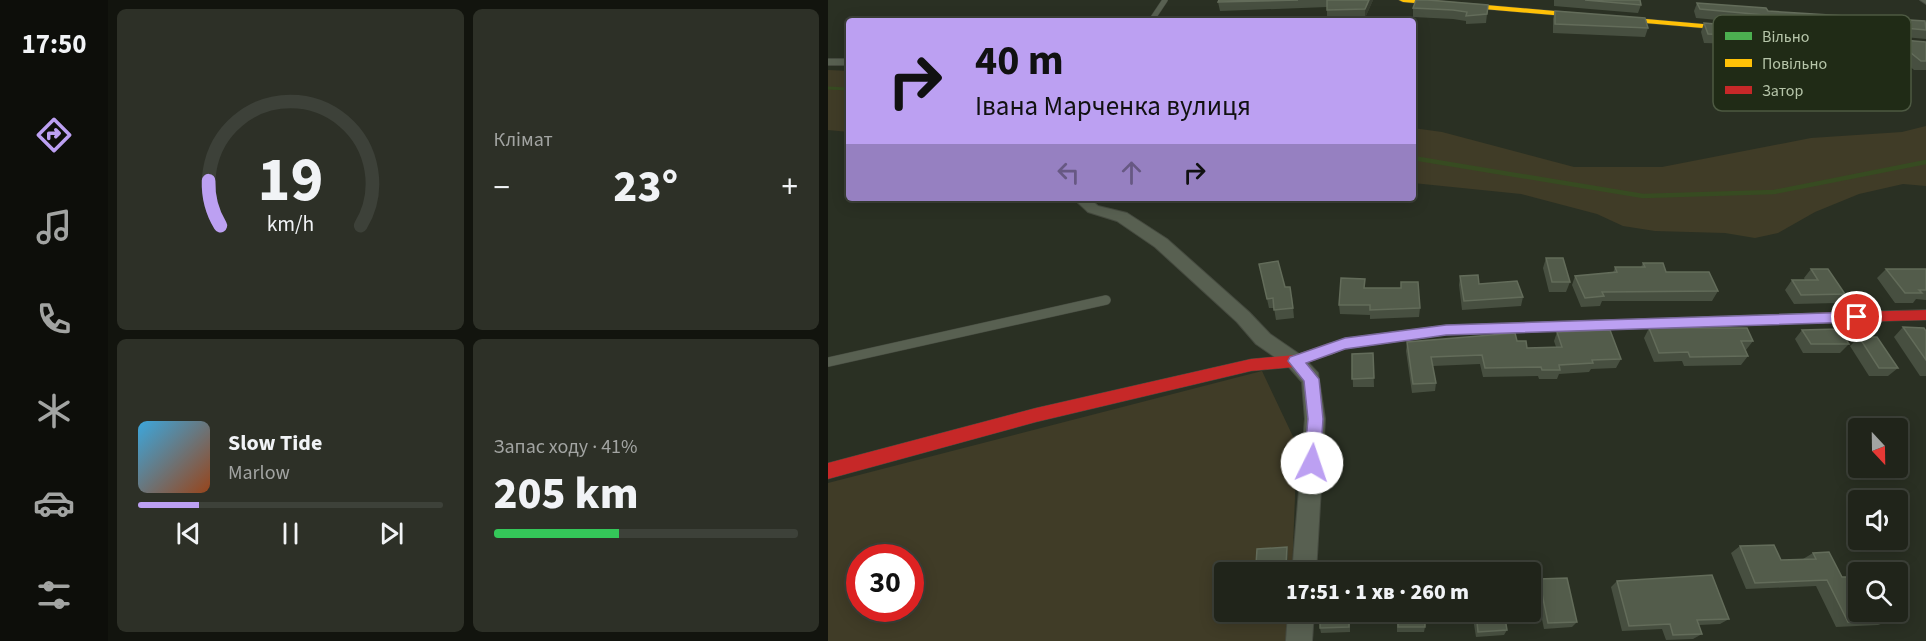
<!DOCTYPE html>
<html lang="uk">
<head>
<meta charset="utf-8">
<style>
	:root { --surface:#20241a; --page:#2d3027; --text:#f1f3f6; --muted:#a2a4a2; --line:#3d4139; --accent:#bca0f2 }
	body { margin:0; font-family:"Source Sans 3",sans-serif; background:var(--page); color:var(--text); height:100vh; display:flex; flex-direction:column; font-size:22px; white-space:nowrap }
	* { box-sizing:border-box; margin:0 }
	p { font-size:20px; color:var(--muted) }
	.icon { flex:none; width:33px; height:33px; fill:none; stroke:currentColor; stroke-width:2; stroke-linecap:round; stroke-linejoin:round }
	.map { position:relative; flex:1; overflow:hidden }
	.side { display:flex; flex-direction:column; gap:9px; padding:9px; background:#12140e; width:720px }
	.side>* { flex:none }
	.hud { position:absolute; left:18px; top:18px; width:570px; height:183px; border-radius:6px; box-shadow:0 3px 15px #0003,0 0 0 2px var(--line); background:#bca0f2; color:#111; overflow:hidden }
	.needle { width:39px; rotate:158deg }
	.buttons { position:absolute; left:1020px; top:418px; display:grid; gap:12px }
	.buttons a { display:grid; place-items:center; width:60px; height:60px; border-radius:6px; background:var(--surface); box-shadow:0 3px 15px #0003,0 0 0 2px var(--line); font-size:30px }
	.speed { position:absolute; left:18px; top:544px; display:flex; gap:12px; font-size:30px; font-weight:700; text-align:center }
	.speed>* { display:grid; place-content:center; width:78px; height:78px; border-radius:50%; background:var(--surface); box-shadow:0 3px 15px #0003,0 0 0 2px var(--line); line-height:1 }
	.speed .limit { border:9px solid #d22; background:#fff; color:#111 }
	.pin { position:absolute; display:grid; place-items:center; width:51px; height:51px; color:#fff; margin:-26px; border:3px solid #fff; border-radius:50%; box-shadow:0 2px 6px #0007 }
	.me { position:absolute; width:66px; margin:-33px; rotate:4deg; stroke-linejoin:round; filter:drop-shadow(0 0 4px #0008) }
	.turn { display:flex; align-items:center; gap:21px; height:126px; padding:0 30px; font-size:27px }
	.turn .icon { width:78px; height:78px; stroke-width:2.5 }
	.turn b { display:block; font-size:42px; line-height:51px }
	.lanes { display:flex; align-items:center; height:57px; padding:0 30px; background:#0003; justify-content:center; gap:30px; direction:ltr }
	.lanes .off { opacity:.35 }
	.big { font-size:45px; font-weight:800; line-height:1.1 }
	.side .widget { flex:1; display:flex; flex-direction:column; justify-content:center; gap:9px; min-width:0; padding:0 21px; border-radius:9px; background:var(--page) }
	.side .dial { align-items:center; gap:0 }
	.dial svg { height:156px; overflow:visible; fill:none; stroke:var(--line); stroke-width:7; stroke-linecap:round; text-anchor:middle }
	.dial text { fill:var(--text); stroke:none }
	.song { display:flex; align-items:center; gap:18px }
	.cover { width:72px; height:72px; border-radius:9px; background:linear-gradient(135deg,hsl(200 70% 55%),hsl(20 70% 35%)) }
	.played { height:6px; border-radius:3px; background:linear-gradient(90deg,var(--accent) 20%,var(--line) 20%) }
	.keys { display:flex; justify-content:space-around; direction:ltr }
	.heat { display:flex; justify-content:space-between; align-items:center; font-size:33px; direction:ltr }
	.charge { height:9px; border-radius:4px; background:linear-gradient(90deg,#34c759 41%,var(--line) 0) }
	.side .tiles { flex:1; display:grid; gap:9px; grid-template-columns:repeat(2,1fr) }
	.trip { position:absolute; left:386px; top:562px; width:327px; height:60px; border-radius:6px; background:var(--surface); box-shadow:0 3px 15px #0003,0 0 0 2px var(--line); font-weight:800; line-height:60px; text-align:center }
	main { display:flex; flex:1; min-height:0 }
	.tab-bar { display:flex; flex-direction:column; width:108px; justify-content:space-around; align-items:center; background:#0d0e0a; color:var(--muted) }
	.tab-bar .icon { width:42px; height:42px }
	.tab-bar .active { color:var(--accent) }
	.tab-bar b { font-size:27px; color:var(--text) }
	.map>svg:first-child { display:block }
	.green { fill:#403c27; fill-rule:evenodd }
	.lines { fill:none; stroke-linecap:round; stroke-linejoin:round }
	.stream-far1 { stroke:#374b21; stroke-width:3 }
	.stream { stroke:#374b21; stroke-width:4.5 }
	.lane-far1-casing { stroke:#464b40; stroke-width:6 }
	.lane-casing { stroke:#464b40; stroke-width:10 }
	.street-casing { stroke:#464b40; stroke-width:2 }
	.fast-casing { stroke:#464b40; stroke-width:1 }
	.slow-casing { stroke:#464b40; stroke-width:1 }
	.jam-casing { stroke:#464b40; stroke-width:1 }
	.lane-far1 { stroke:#586051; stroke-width:5 }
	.lane { stroke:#586051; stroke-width:9 }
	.street { fill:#586051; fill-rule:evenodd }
	.fast { fill:#4caf50; fill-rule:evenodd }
	.slow { fill:#ffc107; fill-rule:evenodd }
	.jam { fill:#c62828; fill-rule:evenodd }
	.wall { fill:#474f40 }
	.shaded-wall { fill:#373d30 }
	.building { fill:#535c4b; stroke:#636c5a; stroke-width:1.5 }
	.route { fill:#bca0f2; stroke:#7a689d; stroke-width:1.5 }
	.key { fill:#202b16; stroke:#4d5942; stroke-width:1.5 }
	.key-label { font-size:16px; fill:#b6c5a9 }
</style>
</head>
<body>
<main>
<nav class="tab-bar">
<b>17:50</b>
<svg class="icon active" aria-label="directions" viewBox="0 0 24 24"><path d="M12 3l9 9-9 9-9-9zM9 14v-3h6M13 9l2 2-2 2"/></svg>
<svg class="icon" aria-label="music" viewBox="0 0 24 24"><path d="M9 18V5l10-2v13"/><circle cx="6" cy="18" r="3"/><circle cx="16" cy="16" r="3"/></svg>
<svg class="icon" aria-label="phone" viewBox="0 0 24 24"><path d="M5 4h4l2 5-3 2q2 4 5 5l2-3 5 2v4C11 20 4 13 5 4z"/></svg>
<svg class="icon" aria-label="climate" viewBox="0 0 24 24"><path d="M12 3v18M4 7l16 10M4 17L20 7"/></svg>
<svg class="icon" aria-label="car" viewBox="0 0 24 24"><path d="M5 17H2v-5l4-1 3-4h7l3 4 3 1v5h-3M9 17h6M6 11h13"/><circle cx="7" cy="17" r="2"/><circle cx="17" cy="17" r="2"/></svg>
<svg class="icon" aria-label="filters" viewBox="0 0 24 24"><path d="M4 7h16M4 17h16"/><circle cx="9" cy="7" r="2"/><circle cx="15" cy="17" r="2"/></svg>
</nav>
<section class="side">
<div class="tiles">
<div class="widget dial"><svg viewBox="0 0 100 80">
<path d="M14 69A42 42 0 1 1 86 69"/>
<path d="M14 69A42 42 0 0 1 8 46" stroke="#bca0f2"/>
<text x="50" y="56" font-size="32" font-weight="700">19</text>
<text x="50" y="72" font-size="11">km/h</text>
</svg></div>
<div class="widget"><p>Клімат</p>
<div class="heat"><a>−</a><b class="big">23°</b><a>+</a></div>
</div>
<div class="widget">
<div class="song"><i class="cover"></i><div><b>Slow Tide</b><p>Marlow</p></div></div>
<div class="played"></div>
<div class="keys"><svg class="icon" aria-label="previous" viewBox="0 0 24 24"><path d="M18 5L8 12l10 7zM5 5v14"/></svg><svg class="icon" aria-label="pause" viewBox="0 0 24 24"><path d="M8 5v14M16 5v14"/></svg><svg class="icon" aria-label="next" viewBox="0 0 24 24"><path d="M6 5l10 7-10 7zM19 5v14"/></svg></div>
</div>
<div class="widget"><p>Запас ходу · 41%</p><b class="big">205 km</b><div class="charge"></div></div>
</div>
</section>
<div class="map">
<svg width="1098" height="641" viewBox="0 0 1098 641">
	<rect width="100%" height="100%" fill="#2a3023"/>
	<!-- green -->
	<g class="green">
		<path d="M0 70 21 71V132L0 130Z"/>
		<path d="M1098 126V186L1075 184 1031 194 987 212 950 233 927 238 897 233 827 231 795 226 769 214 693 194 585 183V128L614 132 746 167H834L983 138 1074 132Z"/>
		<path d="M434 371 469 445 464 573H396V612H462L460 641H0V483ZM32 558H82V609H32Z"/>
	</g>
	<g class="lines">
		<!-- stream-far1 -->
		<path class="stream-far1" d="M0 88 21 89"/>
		<!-- stream -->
		<path class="stream" d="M585 158 815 196 946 192 1098 162"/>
		<!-- lane-far1 casing -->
		<g class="lane-far1-casing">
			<path id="lane-far1" d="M323 21 337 0"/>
		</g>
		<!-- lane casing -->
		<g class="lane-casing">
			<path id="lane" d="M0 362 278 300"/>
		</g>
		<!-- street casing -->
		<g class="street-casing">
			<g id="street">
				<path d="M1092 0H1098V4Z"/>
				<rect x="0" y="59" width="21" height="6"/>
				<path d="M245 198H261L270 206 299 213 339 239 421 312 442 334 474 356 490 373 497 419 488 573H464L477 419 474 382 460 366 428 344 409 322 327 247 289 221 260 212Z"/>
				<path d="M460 612H486L484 641H458Z"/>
			</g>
		</g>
		<!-- fast casing -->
		<g class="fast-casing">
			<path id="fast" d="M989 313 994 314 996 318 994 322 989 323 618 335 517 349 502 355 497 353 495 349 497 345 517 338 618 325Z"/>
		</g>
		<!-- slow casing -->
		<g class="slow-casing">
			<path id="slow" d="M571 0H601L909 27 913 29 909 31 575 2Z"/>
		</g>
		<!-- jam casing -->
		<g class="jam-casing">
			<g id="jam">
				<path d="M1098 310V320L989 323 984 322 982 318 984 314 989 313Z"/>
				<path d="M502 343 507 345 509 349 507 353 467 367 423 371 208 422 0 479V463L208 408 423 359 467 355Z"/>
			</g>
		</g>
		<!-- lane-far1 -->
		<use href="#lane-far1" class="lane-far1"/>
		<!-- lane -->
		<use href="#lane" class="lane"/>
		<!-- street -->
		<use href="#street" class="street"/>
		<!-- fast -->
		<use href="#fast" class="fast"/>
		<!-- slow -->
		<use href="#slow" class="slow"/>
		<!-- jam -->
		<use href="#jam" class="jam"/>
	</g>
	<!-- wall -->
	<g class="wall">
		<path d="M391 0H545L537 18H499V7L392 11 390 2Z"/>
		<path d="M726 0H812L813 5 810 13 726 6Z"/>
		<path d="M869 3 940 11 1098 22V39L868 18 866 11Z"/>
		<path d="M660 5 658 23 638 24V21L625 19 585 17V8Z"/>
		<path d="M727 11 820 28 817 37 725 33V19Z"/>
		<path d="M876 23 1098 42V70H1086L1072 58 970 51H911L907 44 876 43 873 32Z"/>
		<path d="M718 258 742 282 738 292H721L715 268Z"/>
		<path d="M815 263 838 272 890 291 884 301H774L772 306 753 307 744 285 747 276 785 273 787 267H813Z"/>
		<path d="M431 264 457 287 464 296 466 318 448 320 446 308H441Z"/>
		<path d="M983 269 1017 294 1009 303 966 304 957 290 964 280H977L976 278Z"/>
		<path d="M1058 269H1098V300L1088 299 1085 303H1067L1049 278Z"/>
		<path d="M632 276 651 284 695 297 693 306 634 310 631 285Z"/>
		<path d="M573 282 592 308 591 317 542 319V315L512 314 511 305 537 288H573Z"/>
		<path d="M1075 327 1098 331V376H1092L1066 337Z"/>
		<path d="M821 328 925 341 918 350 920 356 913 365 856 366 854 361 826 362 816 338Z"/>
		<path d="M974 330 1021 344 1012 353H975L967 339Z"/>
		<path d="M729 332 793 359 788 368 763 369 761 372 731 374 729 379H711L710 376 655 377 652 364 605 366 608 383 607 391 584 393 578 351 579 342 689 341 699 348 728 347 726 341Z"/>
		<path d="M1031 337 1070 368 1060 376H1041L1022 346Z"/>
		<path d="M545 353 546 387H525L524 354Z"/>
		<path d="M912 546 953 560 975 559 985 553 1014 577 1026 586 1064 620 1050 625 1008 627 988 586 918 589 903 553Z"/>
		<path d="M460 551 459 568 440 570V571L428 565Z"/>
		<path d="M711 579 749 622 744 627 716 629 707 585Z"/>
		<path d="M789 581 901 619 892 624 871 625 874 634 865 639 838 640 834 629 794 631 783 587Z"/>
		<path d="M522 612V632L493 633 492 628Z"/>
		<path d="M569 612H597V627L596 632H569Z"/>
		<path d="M644 612H676L679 630 676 635 648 637Z"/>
	</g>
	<!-- shaded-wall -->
	<g class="shaded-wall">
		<path d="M541 0H545L537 18V9Z"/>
		<path d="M459 547 460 551 459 568 458 565Z"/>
		<path d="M438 565 440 571V573H437Z"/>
	</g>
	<!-- building -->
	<g class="building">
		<path d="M391 0H470L390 2Z"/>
		<path d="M499 0H541L537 9 499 10Z"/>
		<path d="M588 0H600L660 5 659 14 638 16 639 12 625 10 585 8Z"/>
		<path d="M757 0H812L813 5Z"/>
		<path d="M869 3 938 8 940 11 1097 21 1098 30 872 9Z"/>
		<path d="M727 11 817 18 820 28 727 24Z"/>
		<path d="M876 23 1098 42V61H1093L1078 49 975 42H915L911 35 880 34Z"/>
		<path d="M718 258H735L742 282H724Z"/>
		<path d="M450 261 457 287H462L465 308 446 310 445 298 439 299 431 264Z"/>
		<path d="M815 263H835L838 272H881L890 291 774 292 776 296 757 298 747 276 789 272 787 267H817Z"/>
		<path d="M983 269H1000L1017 294 973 295 964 280H990Z"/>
		<path d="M1058 269H1098V290H1091L1094 293H1077Z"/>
		<path d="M650 275 651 284 689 281 695 297 636 301 632 276Z"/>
		<path d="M513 278 537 279 536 288H573V282H590L592 308 542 310V305H511Z"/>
		<path d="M1075 327 1096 328 1098 331V360Z"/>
		<path d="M821 328H919L925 341H913L920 356 862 357 860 352 831 353Z"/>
		<path d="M1011 329 1021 344H983L974 330Z"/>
		<path d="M782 330 793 359 764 360 765 363 731 365 732 370H714L713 367 657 368 654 355 603 357 608 383 585 384 579 342 687 333 689 341H698L699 348 734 347 729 332Z"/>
		<path d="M1031 337H1049L1070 368H1051Z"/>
		<path d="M545 353 546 378 524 379V354Z"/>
		<path d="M946 545 953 560 988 559 985 553 1001 552 1014 577H1021L1026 586H1030V612H1059L1064 620 1020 622 999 580 927 583 912 546Z"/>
		<path d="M459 547 458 565 438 567V565H428L429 549Z"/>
		<path d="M398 565H438L437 573H397Z"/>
		<path d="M884 575 901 619 869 620 874 634 845 635 842 624 801 626 789 581Z"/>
		<path d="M739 578 749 622 720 623 711 579Z"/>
		<path d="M396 583V602H394Z"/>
		<path d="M492 612H521V627L492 628Z"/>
		<rect x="570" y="612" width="27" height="15"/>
		<path d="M648 612H676L679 630 650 632Z"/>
	</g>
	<!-- route -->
	<path class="route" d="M1029 312 1036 317 1029 322 618 335 517 349 478 363 491 379 495 419 492 463 490 468 484 470 478 468 476 463 480 419 476 381 460 361 462 357 517 338 618 325Z"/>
	<!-- legend -->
	<rect x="885" y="15" width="198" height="96" rx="9" class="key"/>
	<rect x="897" y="32" width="27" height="8" fill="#4caf50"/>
	<rect x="897" y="59" width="27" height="8" fill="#ffc107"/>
	<rect x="897" y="86" width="27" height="8" fill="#c62828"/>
	<g class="key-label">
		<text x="934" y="42">Вільно</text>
		<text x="934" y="69">Повільно</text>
		<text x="934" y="96">Затор</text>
	</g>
</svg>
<div class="buttons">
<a><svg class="needle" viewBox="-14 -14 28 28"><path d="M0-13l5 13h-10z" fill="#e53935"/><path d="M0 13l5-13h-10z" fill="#a2a4a2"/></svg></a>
<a><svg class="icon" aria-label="sound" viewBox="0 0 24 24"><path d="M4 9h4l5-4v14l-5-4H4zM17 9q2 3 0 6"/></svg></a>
<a><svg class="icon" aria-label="search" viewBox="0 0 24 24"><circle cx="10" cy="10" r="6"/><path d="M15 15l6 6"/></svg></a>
</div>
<div class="speed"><div class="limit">30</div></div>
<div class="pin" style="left:1029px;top:317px;background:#d93025"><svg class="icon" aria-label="arrive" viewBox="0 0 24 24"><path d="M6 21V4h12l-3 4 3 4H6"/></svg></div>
<svg class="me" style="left:484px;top:463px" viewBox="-20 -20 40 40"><circle r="19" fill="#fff"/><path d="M0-13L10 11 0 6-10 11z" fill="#bca0f2"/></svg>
<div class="trip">17:51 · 1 хв · 260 m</div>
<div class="hud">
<div class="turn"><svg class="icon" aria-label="right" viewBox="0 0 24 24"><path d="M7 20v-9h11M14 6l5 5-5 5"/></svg><div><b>40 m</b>Івана Марченка вулиця</div></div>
<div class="lanes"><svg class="icon off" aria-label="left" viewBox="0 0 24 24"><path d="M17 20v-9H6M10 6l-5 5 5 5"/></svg><svg class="icon off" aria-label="ahead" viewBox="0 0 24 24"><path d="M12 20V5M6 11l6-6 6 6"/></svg><svg class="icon" aria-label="right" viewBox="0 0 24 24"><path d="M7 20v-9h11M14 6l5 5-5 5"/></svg></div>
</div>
</div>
</main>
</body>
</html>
